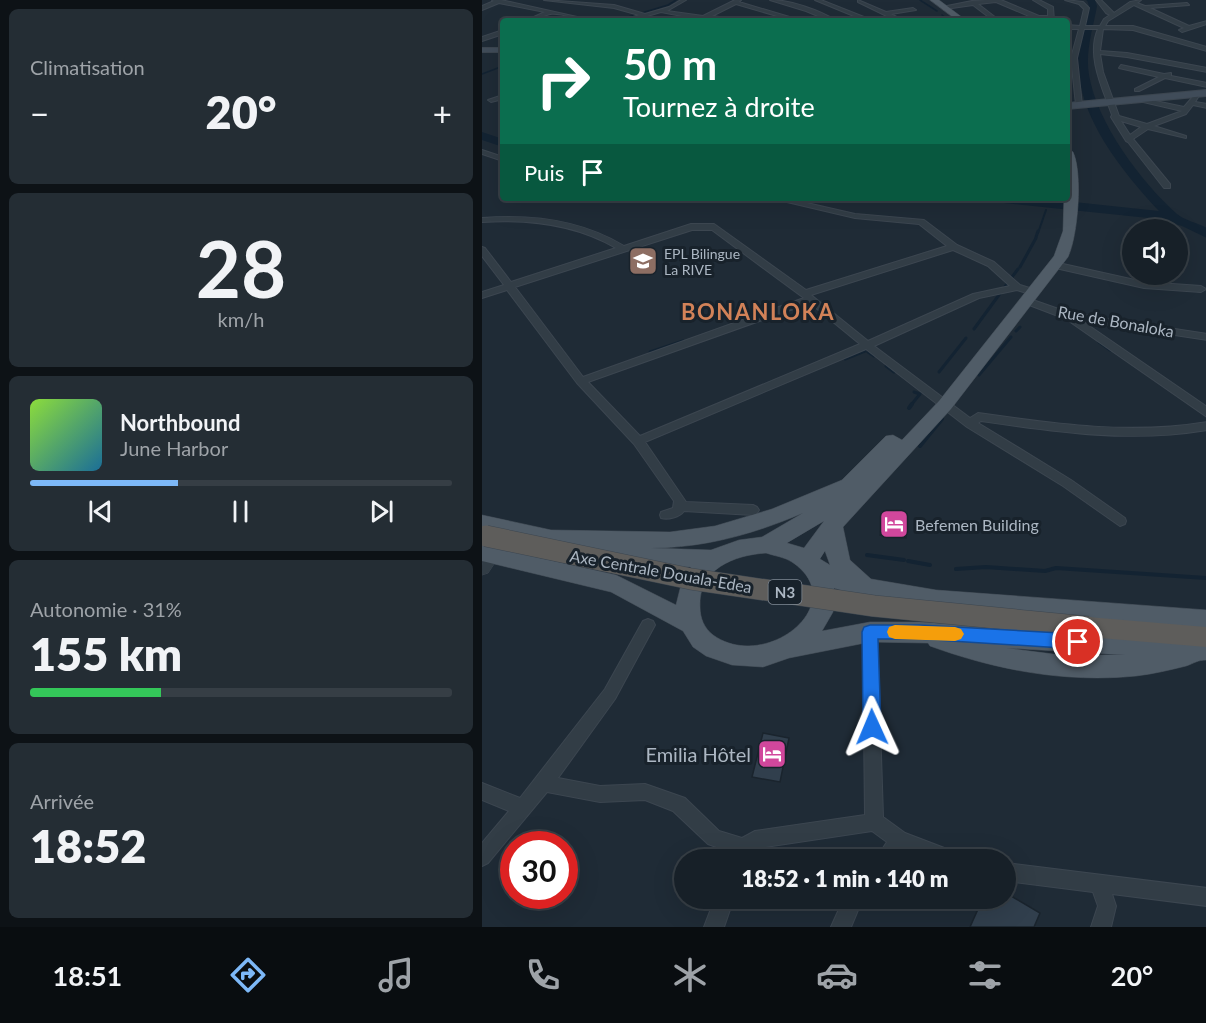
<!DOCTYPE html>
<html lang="fr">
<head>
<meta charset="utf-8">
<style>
	:root { --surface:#172028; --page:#242d34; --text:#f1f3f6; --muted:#9ea3a8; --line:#363e45; --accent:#7db8f7 }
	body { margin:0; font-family:Lato,sans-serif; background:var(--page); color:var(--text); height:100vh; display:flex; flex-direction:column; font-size:22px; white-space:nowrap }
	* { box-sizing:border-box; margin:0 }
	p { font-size:20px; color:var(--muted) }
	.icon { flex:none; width:33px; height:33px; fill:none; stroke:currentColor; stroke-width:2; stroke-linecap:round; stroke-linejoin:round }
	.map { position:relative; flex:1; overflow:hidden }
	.sheet { display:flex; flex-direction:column; gap:9px; padding:9px; background:#0d1216; width:482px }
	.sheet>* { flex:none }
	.hud { position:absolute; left:18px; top:18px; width:570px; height:183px; border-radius:6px; box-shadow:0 6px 24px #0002,0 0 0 2px var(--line); background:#0b6e4f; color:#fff; overflow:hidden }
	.tools { position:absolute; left:640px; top:219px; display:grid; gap:12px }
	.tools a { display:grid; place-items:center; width:66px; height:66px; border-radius:50%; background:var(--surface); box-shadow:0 6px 24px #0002,0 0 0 2px var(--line); font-size:30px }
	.speed { position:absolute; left:18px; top:831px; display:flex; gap:12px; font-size:30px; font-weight:700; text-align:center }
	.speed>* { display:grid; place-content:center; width:78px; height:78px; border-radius:50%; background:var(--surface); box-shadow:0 6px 24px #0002,0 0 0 2px var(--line); line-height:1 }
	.speed .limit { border:9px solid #d22; background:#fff; color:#111 }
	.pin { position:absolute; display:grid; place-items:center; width:51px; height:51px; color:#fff; margin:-26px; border:3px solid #fff; border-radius:50%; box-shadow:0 2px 6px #0007 }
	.me { position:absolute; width:66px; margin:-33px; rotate:359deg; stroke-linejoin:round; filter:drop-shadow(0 0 4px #0008) }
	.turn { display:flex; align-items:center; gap:21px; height:126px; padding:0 24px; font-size:27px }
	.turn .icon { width:78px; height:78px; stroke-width:2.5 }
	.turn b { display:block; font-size:42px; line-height:51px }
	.then { display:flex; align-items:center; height:57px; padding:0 24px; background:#0003; gap:12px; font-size:22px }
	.big { font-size:45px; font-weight:800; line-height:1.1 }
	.sheet .widget { flex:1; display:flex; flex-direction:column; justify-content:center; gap:9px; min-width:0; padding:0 21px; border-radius:9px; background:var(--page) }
	.sheet .dial { align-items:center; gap:0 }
	.dial b { font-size:78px; line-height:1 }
	.song { display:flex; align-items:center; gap:18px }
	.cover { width:72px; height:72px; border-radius:9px; background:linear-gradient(135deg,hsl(90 70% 55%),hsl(200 70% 35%)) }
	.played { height:6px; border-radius:3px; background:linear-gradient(90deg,var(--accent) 35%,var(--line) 35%) }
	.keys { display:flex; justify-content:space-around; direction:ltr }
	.heat { display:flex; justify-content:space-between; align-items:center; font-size:33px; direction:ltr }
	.charge { height:9px; border-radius:4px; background:linear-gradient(90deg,#34c759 31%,var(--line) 0) }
	.trip { position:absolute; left:192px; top:849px; width:342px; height:60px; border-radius:30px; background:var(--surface); box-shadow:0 6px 24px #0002,0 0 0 2px var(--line); font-weight:800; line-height:60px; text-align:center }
	.tabs { display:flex; height:96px; justify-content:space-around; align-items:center; background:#090d10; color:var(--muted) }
	.tabs .icon { width:42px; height:42px }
	.tabs .active { color:var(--accent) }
	.tabs b { font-size:27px; color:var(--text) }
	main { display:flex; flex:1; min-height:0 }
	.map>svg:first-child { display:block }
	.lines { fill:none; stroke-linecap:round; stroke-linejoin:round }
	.stream-far3 { stroke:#132332; stroke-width:1.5 }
	.stream-far2 { stroke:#132332; stroke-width:2 }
	.stream-far1 { stroke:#132332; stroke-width:3 }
	.stream { stroke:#132332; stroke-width:4 }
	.river { fill:#132332; fill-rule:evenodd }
	.building { fill:#313f4d; stroke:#1a242d; stroke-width:1.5 }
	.minor-casing { stroke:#3c4650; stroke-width:2 }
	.tertiary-casing { stroke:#3c4650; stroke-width:1 }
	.secondary-casing { stroke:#3c4650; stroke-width:2 }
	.primary-casing { stroke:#3c4650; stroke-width:1 }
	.trunk-casing { stroke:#3d4751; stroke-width:1 }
	.minor { fill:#323d46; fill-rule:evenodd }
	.tertiary { fill:#323d46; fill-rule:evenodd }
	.secondary { fill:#404c59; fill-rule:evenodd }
	.primary { fill:#505c67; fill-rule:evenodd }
	.trunk { fill:#5e5d5b; fill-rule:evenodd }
	.trunk-bridge-casing { stroke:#3d4751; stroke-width:22; stroke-linecap:butt }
	.trunk-bridge { stroke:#5e5d5b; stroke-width:21 }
	.route { fill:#1a73e8; stroke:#114b97; stroke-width:1.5 }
	.slow { fill:#f59e0b }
	.labels { text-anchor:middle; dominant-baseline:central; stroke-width:6; stroke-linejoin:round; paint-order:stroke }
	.far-poi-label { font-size:14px; fill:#acb7c3; stroke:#18222b; text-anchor:start }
	.shield { fill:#18222b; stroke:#808a95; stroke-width:1.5 }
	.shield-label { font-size:15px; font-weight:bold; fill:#acb7c3 }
	.street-label { font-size:16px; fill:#acb7c3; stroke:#18222b }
	.poi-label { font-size:16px; fill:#acb7c3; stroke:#18222b; text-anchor:start }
	.near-poi-label { font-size:20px; fill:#acb7c3; stroke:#18222b; text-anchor:end }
	.district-label { font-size:22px; font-weight:bold; letter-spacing:1.5px; fill:#d28258; stroke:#18222b }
</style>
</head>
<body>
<main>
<section class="sheet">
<div class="widget"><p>Climatisation</p>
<div class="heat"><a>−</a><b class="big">20°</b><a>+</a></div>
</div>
<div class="widget dial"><b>28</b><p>km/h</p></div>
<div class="widget">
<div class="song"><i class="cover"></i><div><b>Northbound</b><p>June Harbor</p></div></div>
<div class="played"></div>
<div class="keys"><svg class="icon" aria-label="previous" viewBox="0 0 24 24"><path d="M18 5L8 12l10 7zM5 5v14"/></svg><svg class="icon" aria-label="pause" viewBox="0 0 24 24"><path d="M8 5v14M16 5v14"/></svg><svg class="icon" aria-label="next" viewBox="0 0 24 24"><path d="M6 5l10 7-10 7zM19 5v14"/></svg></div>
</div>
<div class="widget"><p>Autonomie · 31%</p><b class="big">155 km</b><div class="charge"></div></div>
<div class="widget"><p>Arrivée</p><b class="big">18:52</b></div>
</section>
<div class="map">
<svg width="725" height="927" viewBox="0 0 725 927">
	<rect width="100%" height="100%" fill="#1f2b36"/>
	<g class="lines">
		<!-- stream-far3 -->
		<g class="stream-far3">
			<path d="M438 0 455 11"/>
			<path d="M605 0H611"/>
			<path d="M460 15 466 20"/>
			<path d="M101 20 108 21"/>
			<path d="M133 21 186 5 194 0"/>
			<path d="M0 74 21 66"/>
		</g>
		<!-- stream-far2 -->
		<g class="stream-far2">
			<path d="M585 103 596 101"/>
			<path d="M556 233 564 210"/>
		</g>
		<!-- stream-far1 -->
		<g class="stream-far1">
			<path d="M554 237 556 231"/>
			<path d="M538 267 554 238"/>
			<path d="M492 329 536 269"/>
			<path d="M534 331 538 327"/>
			<path d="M617 342 628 350"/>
			<path d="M168 352 201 341"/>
			<path d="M386 352 392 356"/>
			<path d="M363 359 383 351"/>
			<path d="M404 366 412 372"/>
			<path d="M457 372 484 338"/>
			<path d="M497 375 529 337"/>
			<path d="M429 405 438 394 432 392"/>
		</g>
		<!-- stream -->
		<g class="stream">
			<path d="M427 408 430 404"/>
			<path d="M438 446 460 419"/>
			<path d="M385 555 422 560"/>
			<path d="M426 561 448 565"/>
			<path d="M474 569 504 567 563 571 574 568 725 578"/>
		</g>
		<!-- river -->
		<g class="river">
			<path d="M605 0H613L615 6C611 29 603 51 607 75 615 123 659 182 695 214 702 220 716 223 725 228V238L700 226 676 219 513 202 506 198H554L677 211C638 169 591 111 596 51 597 36 603 21 607 6Z"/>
			<path d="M0 132 21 139V147L0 140Z"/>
		</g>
	</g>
	<!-- building -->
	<g class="building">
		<path d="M402 511 424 513V538L398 535Z"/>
		<path d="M281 733 307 738 298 782 270 777Z"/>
		<path d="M524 893 558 913 552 927H488L501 898H524Z"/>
	</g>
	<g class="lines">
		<!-- minor casing -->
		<g class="minor-casing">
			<g id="minor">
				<path d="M10 0H19L113 21C99 21 79 12 68 14 59 16 53 21 43 21L63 12 17 3 0 10V6L12 1Z"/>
				<path d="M62 0 132 5 163 14 187 7 199 0H204L185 11 221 16 253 0H259L257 2 321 21H312L254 4 230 16 267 21 225 19 213 21 216 19 179 12 148 21H139L157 15 132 8Z"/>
				<path d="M288 0C309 0 337 10 355 21H348L324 11Z"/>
				<path d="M333 0H339L392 21H384Z"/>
				<path d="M376 0 404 12 431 8 434 10 409 14 422 21H415L376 2Z"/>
				<path d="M504 0H519L557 16H566V9L551 0H557L571 7 572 21 554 19 514 2 496 4 518 21H512L491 5 463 9 460 7 490 1Z"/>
				<path d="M583 0 601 2 607 8 603 26H618L622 19 628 15 624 13 614 0H619L632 13 648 2 659 0 655 3 663 6 705 3 707 5 668 8 707 26 725 21V24L700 32 697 30 702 28 652 5 626 21 623 26H651L725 47V51L651 30 621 29 618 51 645 53 725 68V72L645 57 618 54 621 72 637 116 665 124 700 111 657 101 656 100 659 98 702 107 715 92 718 94 713 102 725 104V108L711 105 704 114 672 126 704 136V138L666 129 651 139 688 184V188H682L646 142 644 141 629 117 630 115C621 89 604 56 616 29H602L595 58 600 105 597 107 594 105 589 58 597 29H585V25L598 26 602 9 597 4ZM639 121 659 127 648 135Z"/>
				<path d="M21 30V34L0 41V37Z"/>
				<path d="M639 65 682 74 689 73V76L725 83V87L683 78 657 91H653V89L677 77 637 68Z"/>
				<path d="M21 95V99L9 102 6 100Z"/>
				<path d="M0 150 21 157V161L0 154Z"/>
				<path d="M288 198H303L373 214 442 220 475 245 512 262 538 285 554 290 556 292 551 295 535 290 497 298 392 346 488 418 496 413C573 424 647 435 725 422V430C648 443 575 432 499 421L496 423 589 480 643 518 644 521 643 524 638 526 581 486 485 427 384 349 163 442 204 502 271 505 275 507 277 510 275 513 271 515 202 511C198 517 186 520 179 518L178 515 179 512 191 508 192 501 152 444 95 383 25 290 0 298V292L22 285 0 256V247L3 248 29 282 134 248C93 224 47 219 0 222V218C50 214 99 220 142 246L209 224H232L324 290 465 246 437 224 373 218ZM210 230H230L322 298 101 377 33 287ZM471 250 506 266 528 286 491 294 386 341 329 295ZM328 303 378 344 158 436 106 382Z"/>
				<path d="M572 262 662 282 719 286 724 289 719 292 662 288 569 267V263Z"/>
				<path d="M545 298 588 313 725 334V340L600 321 725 407V417L584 319 542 303V299Z"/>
				<path d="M166 619 171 621 173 625 133 699 76 778 118 786 163 784 203 798 237 831 260 838 273 831 383 815 381 632 383 628 388 626 393 628 395 632 401 817 423 833 478 854 481 860H446L421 850 414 860H393L405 842 390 831 276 848 269 854 267 860H249L251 853 226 844 191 811 163 800 118 802 65 792 6 863 0 866V843L27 811 0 800V783L38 798 123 689 161 621Z"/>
				<path d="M524 863 725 888V906L630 894 634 906 629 927H609L616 906 611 892 524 881Z"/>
				<path d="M233 898H252L242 927H222Z"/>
				<path d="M362 898H381L369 927H349Z"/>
			</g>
		</g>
		<!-- tertiary casing -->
		<g class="tertiary-casing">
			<path id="tertiary" d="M10 549 16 550 18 555 6 573 0 575C0 563 0 553 10 549Z"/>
		</g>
		<!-- secondary casing -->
		<g class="secondary-casing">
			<g id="secondary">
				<rect x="0" y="48" width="21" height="4"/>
				<path d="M725 90V96L585 109V103Z"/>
			</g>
		</g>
		<!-- primary casing -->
		<g class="primary-casing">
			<g id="primary">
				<path d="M448 0H457L485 21H476Z"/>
				<path d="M585 148 591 152C601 173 596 236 586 257L469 409 361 527 368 560 389 579 454 590 725 610V630L454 608 374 595 352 588 351 612 340 631 388 622H437L725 640V660C715 660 713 663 704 666 688 670 671 674 654 676 583 683 514 670 448 646L446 643 388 642 307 658 281 667 250 665 224 656 211 647 201 631 129 592 0 561V545L134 575 194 605 199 585 209 567 176 566 119 556 111 554 109 547 78 548 0 531V515L69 530 188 532 233 526 290 509 360 480 404 436 411 435 420 440 457 401 572 256 581 231 582 198H585ZM321 513 280 537 257 540 229 550 169 548C222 548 272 534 321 513ZM342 521 322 548 305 543ZM343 551 348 565 338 559ZM284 553C292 556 303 557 310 562 371 603 284 673 231 635 222 628 218 618 218 607 216 569 252 555 284 553ZM524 648 643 655H579Z"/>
			</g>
		</g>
		<!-- trunk casing -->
		<g class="trunk-casing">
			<path id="trunk" d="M606 617 725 627V647L606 637 598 634 594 627 598 620Z"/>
		</g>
		<!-- minor -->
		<use href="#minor" class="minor"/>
		<!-- tertiary -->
		<use href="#tertiary" class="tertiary"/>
		<!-- secondary -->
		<use href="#secondary" class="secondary"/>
		<!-- primary -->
		<use href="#primary" class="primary"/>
		<!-- trunk -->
		<use href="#trunk" class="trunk"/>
		<!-- trunk-bridge casing -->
		<g class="trunk-bridge-casing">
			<path id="trunk-bridge" d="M4 536 209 579 392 606 606 627"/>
		</g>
		<!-- trunk-bridge -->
		<use href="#trunk-bridge" class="trunk-bridge"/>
	</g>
	<!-- route -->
	<path class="route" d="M388 625H437L596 634 602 637 604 642 602 647 596 649 437 639H396L399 727 397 733 390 736 384 733 381 727 380 632 382 627Z"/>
	<!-- slow -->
	<path class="slow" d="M413 625 473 627 479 629 482 634 479 639 473 641 413 639 407 637 405 632 407 627Z"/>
	<!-- icons -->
	<defs>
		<g id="school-square" transform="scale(1.5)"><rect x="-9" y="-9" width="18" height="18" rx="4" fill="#8d6e63" stroke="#18222b"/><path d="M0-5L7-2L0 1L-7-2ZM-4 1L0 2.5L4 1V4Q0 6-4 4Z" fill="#fff"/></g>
		<g id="hotel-square" transform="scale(1.5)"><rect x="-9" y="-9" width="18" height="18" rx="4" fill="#d1479c" stroke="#18222b"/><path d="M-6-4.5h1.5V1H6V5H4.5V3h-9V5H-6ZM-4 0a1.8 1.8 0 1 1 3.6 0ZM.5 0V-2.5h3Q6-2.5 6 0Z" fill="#fff"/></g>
	</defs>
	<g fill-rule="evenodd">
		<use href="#school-square" x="161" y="261"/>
		<use href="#hotel-square" x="412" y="524"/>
		<use href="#hotel-square" x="290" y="754"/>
	</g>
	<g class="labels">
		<!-- far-poi labels -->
		<g class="far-poi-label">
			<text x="182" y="253">EPL Bilingue<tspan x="182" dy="16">La RIVE</tspan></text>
		</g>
		<!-- shield labels -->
		<rect class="shield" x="286.5" y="580" width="33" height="24" rx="4.5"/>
		<g class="shield-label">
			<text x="303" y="592">N3</text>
		</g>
		<!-- street labels -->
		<g class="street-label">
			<text transform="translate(634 321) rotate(10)">Rue de Bonaloka</text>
			<text transform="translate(179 571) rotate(10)">Axe Centrale Douala-Edea</text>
		</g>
		<!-- poi labels -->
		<g class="poi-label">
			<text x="433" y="524">Befemen Building</text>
		</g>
		<!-- near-poi labels -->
		<g class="near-poi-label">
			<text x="269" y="754">Emilia Hôtel</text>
		</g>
		<!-- district labels -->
		<g class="district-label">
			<text x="276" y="311">BONANLOKA</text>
		</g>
	</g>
</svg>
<div class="tools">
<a><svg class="icon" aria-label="sound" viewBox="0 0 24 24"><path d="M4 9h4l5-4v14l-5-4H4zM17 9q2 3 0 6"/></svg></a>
</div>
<div class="speed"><div class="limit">30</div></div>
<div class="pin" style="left:596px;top:642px;background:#d93025"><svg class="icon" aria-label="arrive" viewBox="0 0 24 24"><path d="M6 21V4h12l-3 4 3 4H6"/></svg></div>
<svg class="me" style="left:390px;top:727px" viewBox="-20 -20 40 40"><path d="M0-17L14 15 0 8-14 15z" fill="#1a73e8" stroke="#fff" stroke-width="4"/></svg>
<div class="trip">18:52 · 1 min · 140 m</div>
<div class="hud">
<div class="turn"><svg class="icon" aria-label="right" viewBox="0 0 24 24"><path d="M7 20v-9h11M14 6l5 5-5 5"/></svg><div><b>50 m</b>Tournez à droite</div></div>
<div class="then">Puis<svg class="icon" aria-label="arrive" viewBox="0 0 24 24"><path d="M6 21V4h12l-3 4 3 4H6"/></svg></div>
</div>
</div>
</main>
<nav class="tabs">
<b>18:51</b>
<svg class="icon active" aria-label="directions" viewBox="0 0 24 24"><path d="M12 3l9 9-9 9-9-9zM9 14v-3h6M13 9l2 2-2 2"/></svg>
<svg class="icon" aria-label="music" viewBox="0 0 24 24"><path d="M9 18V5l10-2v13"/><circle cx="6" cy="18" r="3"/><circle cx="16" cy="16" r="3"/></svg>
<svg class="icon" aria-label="phone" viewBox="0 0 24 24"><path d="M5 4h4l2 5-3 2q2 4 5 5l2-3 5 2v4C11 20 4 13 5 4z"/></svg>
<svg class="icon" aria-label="climate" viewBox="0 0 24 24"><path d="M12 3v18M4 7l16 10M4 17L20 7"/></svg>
<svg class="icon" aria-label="car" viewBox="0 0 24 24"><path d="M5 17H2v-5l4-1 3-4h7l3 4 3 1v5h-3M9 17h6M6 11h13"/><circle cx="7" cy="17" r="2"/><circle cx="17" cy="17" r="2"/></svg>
<svg class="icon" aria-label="filters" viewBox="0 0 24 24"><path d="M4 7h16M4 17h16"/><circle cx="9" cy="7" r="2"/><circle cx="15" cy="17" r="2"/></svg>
<b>20°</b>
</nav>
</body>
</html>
